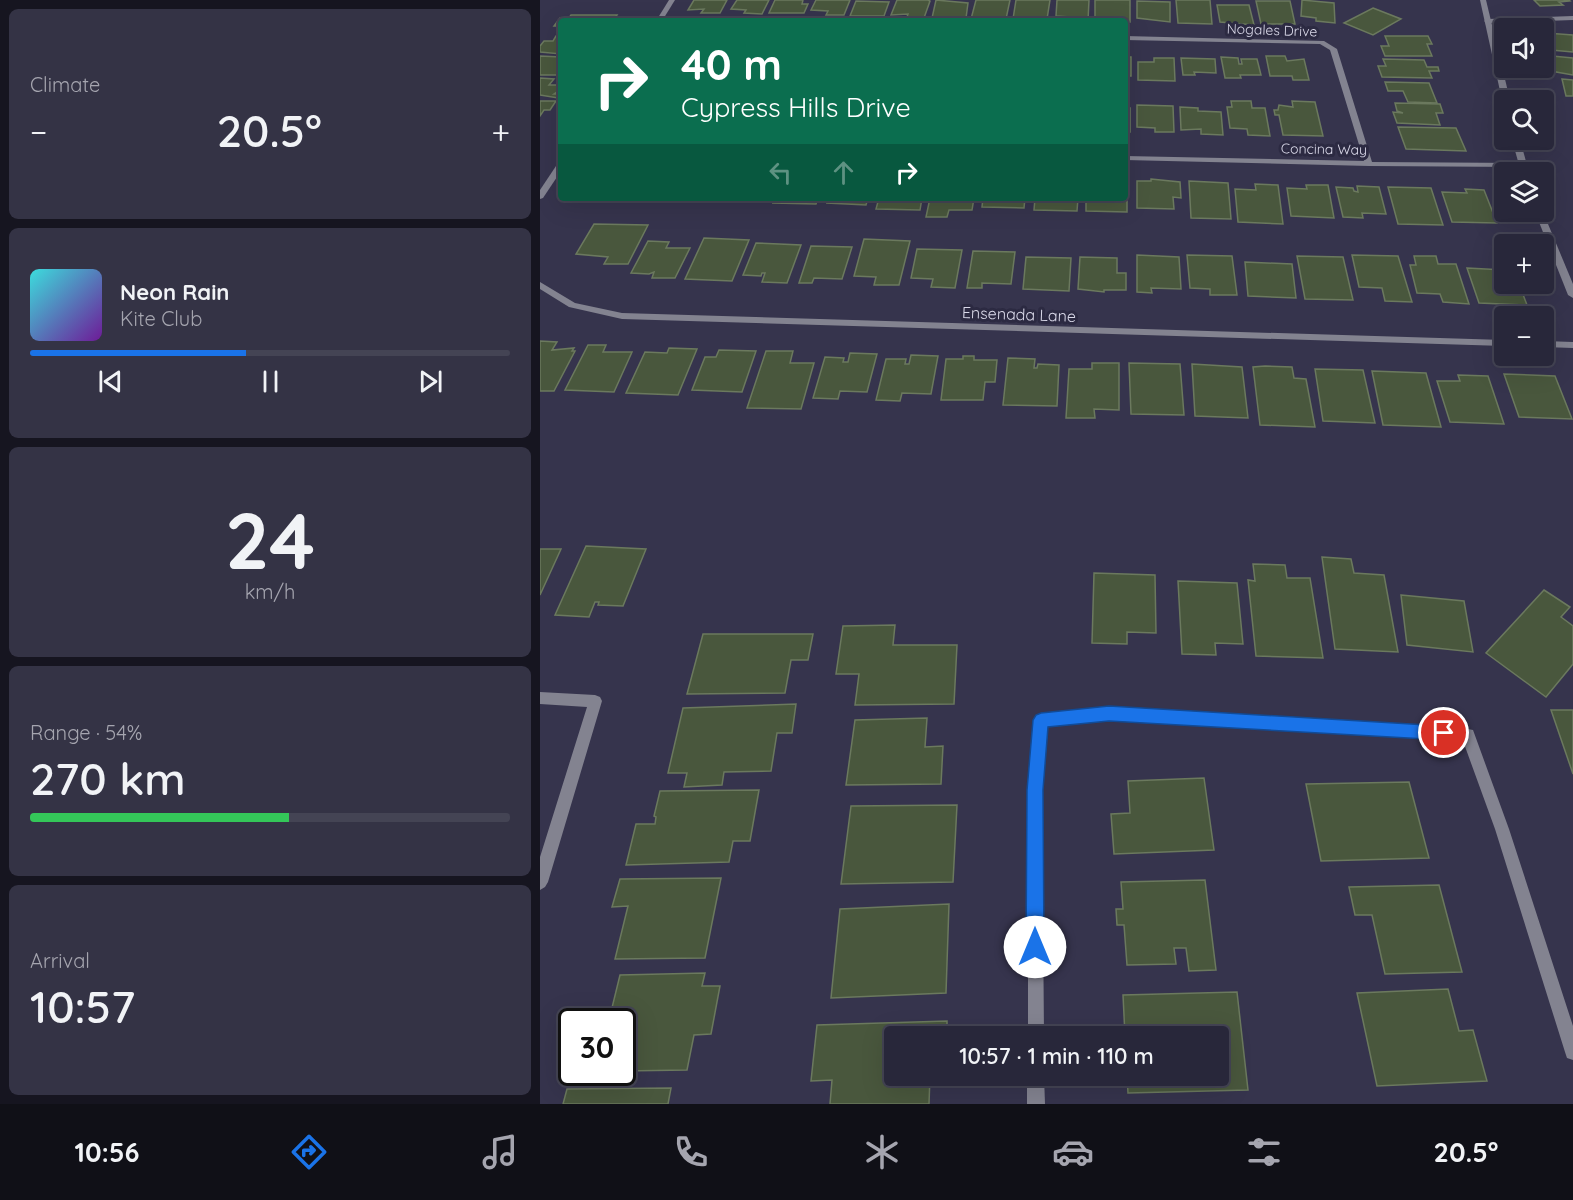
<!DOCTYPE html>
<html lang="en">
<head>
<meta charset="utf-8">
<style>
	:root { --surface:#28273a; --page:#343345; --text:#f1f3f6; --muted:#a5a5af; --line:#444454; --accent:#1a73e8 }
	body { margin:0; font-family:Quicksand,sans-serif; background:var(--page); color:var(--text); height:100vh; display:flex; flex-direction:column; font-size:22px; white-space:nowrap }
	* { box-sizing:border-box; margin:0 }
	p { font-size:20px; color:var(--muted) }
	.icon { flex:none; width:33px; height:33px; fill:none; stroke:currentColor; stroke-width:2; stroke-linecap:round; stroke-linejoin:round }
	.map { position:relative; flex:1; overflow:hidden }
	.side { display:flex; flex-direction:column; gap:9px; padding:9px; background:#161520; width:540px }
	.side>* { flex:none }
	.banner { position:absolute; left:18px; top:18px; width:570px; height:183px; border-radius:6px; box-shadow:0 6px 24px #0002,0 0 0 2px var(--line); background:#0b6e4f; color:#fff; overflow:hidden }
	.buttons { position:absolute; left:954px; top:18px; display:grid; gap:12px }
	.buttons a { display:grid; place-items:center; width:60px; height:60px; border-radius:6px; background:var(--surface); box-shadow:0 6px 24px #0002,0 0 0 2px var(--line); font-size:30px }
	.speed { position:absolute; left:18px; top:1008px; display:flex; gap:12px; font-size:30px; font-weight:700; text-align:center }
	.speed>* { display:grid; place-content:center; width:78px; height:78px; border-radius:50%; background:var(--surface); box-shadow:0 6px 24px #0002,0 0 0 2px var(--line); line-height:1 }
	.speed .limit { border:3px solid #111; border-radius:9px; background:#fff; color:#111 }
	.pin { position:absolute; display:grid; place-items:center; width:51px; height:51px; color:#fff; margin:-26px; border:3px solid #fff; border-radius:50%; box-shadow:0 2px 6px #0007 }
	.me { position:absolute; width:66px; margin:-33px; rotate:0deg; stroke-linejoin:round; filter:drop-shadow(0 0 4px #0008) }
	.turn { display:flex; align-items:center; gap:21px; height:126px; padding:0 24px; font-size:27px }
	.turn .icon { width:78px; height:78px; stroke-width:2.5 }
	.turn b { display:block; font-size:42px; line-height:51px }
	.lanes { display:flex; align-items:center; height:57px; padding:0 24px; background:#0003; justify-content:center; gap:30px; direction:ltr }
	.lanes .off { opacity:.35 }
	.big { font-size:45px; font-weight:600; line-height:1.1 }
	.side .tile { flex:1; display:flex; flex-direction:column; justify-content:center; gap:9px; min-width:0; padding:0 21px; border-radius:9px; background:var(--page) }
	.side .dial { align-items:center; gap:0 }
	.dial b { font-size:78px; line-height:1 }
	.song { display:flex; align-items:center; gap:18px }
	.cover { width:72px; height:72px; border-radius:9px; background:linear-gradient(135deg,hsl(180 70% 55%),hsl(280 70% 35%)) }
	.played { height:6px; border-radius:3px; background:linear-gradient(90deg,var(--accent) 45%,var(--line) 45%) }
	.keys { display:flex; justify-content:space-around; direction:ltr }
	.heat { display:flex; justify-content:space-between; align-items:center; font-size:33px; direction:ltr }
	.charge { height:9px; border-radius:4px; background:linear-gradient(90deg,#34c759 54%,var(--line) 0) }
	.trip { position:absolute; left:344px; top:1026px; width:345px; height:60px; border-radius:6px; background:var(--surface); box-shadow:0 6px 24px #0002,0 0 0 2px var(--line); font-weight:600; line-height:60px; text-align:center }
	.dock { display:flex; height:96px; justify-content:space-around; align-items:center; background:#101017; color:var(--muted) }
	.dock .icon { width:42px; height:42px }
	.dock .current { color:var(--accent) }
	.dock b { font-size:27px; color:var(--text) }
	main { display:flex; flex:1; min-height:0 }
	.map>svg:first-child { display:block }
	.building { fill:#49573d; stroke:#6b795e; stroke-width:1.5 }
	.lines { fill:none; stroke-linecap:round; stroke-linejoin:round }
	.minor { fill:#838390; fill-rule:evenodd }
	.tertiary { fill:#838390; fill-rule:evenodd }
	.route { fill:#1a73e8; stroke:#114b97; stroke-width:1.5 }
	.labels { text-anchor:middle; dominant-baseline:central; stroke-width:6; stroke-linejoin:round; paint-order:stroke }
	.far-street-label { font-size:14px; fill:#dad9e9; stroke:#2c2a42 }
	.street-label { font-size:16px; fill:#dad9e9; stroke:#2c2a42 }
</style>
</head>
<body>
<main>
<section class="side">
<div class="tile"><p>Climate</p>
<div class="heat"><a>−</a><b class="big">20.5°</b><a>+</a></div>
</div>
<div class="tile">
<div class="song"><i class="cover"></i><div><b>Neon Rain</b><p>Kite Club</p></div></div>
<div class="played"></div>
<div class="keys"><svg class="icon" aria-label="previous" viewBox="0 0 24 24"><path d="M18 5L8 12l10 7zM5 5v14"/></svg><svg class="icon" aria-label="pause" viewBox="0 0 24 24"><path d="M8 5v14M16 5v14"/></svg><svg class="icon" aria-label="next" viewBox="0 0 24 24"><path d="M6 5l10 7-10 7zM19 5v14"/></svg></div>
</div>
<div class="tile dial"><b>24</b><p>km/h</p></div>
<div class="tile"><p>Range · 54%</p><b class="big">270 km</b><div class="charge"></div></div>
<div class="tile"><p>Arrival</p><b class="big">10:57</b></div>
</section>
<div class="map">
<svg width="1033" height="1104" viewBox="0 0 1033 1104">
	<rect width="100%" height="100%" fill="#36344d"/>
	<!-- building -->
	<g class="building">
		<path d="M154 0H187L180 13H161L164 9 148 10Z"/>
		<path d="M197 0H229L222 14 204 13 206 10 191 9Z"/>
		<path d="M235 0H263L262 4H268L264 13H229Z"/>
		<path d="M276 0H310L304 15H286L288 11 271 10Z"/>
		<path d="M357 0H388L390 1 384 18 367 17 368 14 351 15Z"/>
		<path d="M396 0 428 3 426 18H392Z"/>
		<path d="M436 0H470L466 19H431Z"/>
		<path d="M476 0H510L507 19H473Z"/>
		<path d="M517 0H549L548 21 530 20V17L516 16Z"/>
		<path d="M555 0H590V22L555 21Z"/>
		<path d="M636 0H670L672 24 638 23Z"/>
		<path d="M762 0 794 3 795 23 776 21V18L761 16Z"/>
		<path d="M994 0H1029L1030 1 1019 2 1023 5 1000 6Z"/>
		<path d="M316 1 349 2 344 16H310Z"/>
		<path d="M597 1 630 2V22L597 18Z"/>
		<path d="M716 1H750L755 24H721Z"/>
		<path d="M677 5H709L714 25 680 22Z"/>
		<path d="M833 8 861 19 833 35 804 23Z"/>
		<path d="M31 15H77L73 21H21V26H14L20 18H29Z"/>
		<path d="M1006 33 1033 35V52L1011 50Z"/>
		<path d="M16 36H21V54L0 52V46L4 41H13Z"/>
		<path d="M845 36H888L892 44H887L892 56H845L841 46H849Z"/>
		<path d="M0 56 21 57V75H0Z"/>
		<path d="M726 56H745L747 61 764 59 769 80H753L752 76H730Z"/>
		<path d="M1012 56 1033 58V75L1005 70 1004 61 1013 62Z"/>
		<rect x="585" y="57" width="6" height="19"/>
		<path d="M681 57 698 58 699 64H702L701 59H717L721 75H700L701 78H685Z"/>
		<path d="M614 58H634L635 81 598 80V62H614Z"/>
		<path d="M641 58 675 59 676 73 654 72 655 75H643Z"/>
		<path d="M843 59 884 60 887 67H898L899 71H889L892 78 842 77 838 66H846Z"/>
		<path d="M0 78 14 79 9 85H21L19 88 21 89 14 94H21L18 98 0 95Z"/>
		<path d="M1022 79 1033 80V96H1026Z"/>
		<path d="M845 82 889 83 897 103 868 102 863 91H848Z"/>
		<path d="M0 101H16L10 110H4L0 116Z"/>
		<path d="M691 101H711L712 108H725L730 136 708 135 707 129 690 128 687 107H692Z"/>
		<path d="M752 101 775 102 783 136 743 135 739 115H735L734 110H738L739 105 753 107Z"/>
		<path d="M855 103 900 104 903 113H896L900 125 857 123 853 112 863 113 857 111Z"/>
		<path d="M597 105 633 106 634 132H615V128L597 127Z"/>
		<path d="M640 107 658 108V111L681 112 683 135 661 134V129L641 130Z"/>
		<rect x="585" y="108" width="5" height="24"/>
		<path d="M858 127 916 128 926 151 866 149Z"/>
		<path d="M611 179 640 182 641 198 633 197 634 209 597 208V181H611Z"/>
		<path d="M649 181 688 183 691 219 651 218Z"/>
		<path d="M585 183H587V212L546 211V198H585Z"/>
		<path d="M715 184 738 185 743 224 698 222 695 189 716 190Z"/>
		<path d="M766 185H788L794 218 751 216 747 188 767 189Z"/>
		<path d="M817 186 839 187 846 214 822 213 823 218 803 217 796 187 813 188 814 191 818 192Z"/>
		<path d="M848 187 891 188 903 225 858 224Z"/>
		<path d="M925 189 944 190 957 223 912 222 902 192 927 193Z"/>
		<path d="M132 198H174L173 201 131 200Z"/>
		<path d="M235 198H278L276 204 233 203Z"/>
		<path d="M289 198H328L326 205 287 203Z"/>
		<path d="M339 198H382L380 210 336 209Z"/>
		<path d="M390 198H434L432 210H409L407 217H386Z"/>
		<path d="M443 198H485L484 208 442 207Z"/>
		<path d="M495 198H538L537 211 494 210Z"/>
		<path d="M54 224 108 225 88 264H64L68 257 36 254Z"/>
		<path d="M164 238 209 240 192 281 145 279Z"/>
		<path d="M324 239 370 241 359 285H334L336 277 314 276Z"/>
		<path d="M108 241 129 242 126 248H150L135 278H112L114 272 109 274 91 273Z"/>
		<path d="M216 243 261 245 247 283 222 282 225 273H222L221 276 203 275Z"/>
		<path d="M271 246 312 247 302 279 274 278 272 283H259Z"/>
		<path d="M377 249 422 250 415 288 391 287 393 279 371 278Z"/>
		<path d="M433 251 475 252 471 284 442 283V288H427Z"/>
		<path d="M597 255 639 257 641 289 611 288 612 293 597 292Z"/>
		<path d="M647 255 692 256 697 295H670V289L650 288Z"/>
		<path d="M812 255 858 256 872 302 845 301 842 288 819 287Z"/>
		<path d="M757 256 803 257 813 300 765 299Z"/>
		<path d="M874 256H896L898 264H916L929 304 903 302 900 294 877 293 870 265H876Z"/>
		<path d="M486 257 531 258 529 291 483 289Z"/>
		<path d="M540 257 577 258V273H586V290H564V292L538 289Z"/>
		<path d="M705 262 752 264 756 298 708 296Z"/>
		<path d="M927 268 964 270V284H979L987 305 939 303Z"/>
		<path d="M0 341 17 342 12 350 34 348 32 351H35L14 391H0Z"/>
		<path d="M48 345H66L63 352H92L74 392 25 390Z"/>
		<path d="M129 348 157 349 138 395 86 393 105 352 127 353Z"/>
		<path d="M179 350 216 351 202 392 152 390 165 357H176Z"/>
		<path d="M226 351H253L250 363H274L261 409 207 408Z"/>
		<path d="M310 353 337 354 327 392 300 391 298 399 273 398 285 357 304 358 303 362H308Z"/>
		<path d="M371 355 398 356 391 394 362 393 360 401 336 400 346 359H366L365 364H369Z"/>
		<path d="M423 356H434V360H457L455 382H445L443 400H401L406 359H423Z"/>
		<path d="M468 358 495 359 494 368H497L498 364 519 365 517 406 463 405Z"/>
		<path d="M552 363H579V410L554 409 555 418H526L529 369H552Z"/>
		<path d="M589 363 640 364 644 415 591 414Z"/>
		<path d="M652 364 702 367 708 418 655 416Z"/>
		<path d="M725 366 752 367 754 378 766 379 775 427 720 425 713 367Z"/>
		<path d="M775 369 823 370 835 423 783 421Z"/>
		<path d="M832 371 886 373 901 427 843 425Z"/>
		<path d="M964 374 1015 376 1032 419 979 417Z"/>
		<path d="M918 375 948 376 964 424 910 422 897 381H920Z"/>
		<path d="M46 546 106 549 83 606 58 605 59 602H55L49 617 15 615Z"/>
		<path d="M0 549H21L0 595Z"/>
		<path d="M782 557 811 559 814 573 844 575 858 652 795 649Z"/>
		<path d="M713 564 745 565 747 578H770L783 658 716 656 708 580 715 581Z"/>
		<path d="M554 573 615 575 616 633 587 632V644L552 643Z"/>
		<path d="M638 581 697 583 703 644 675 643 676 655 642 654Z"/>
		<path d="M1004 590 1030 607 1021 617 1033 626V664L1006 697 946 653Z"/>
		<path d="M861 595 924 601 933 652 867 645Z"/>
		<path d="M355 625 353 645H417L414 704 315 705 319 674H296L303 626Z"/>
		<path d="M163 634H273L268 660H251L245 693 147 694Z"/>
		<path d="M256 704 252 733H237L231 771 184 772 182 785 144 787 147 773H128L143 708Z"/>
		<path d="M1011 710H1033V774Z"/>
		<path d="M387 718 385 747 403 746 401 784 306 785 315 720Z"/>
		<path d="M664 778 674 850 574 854 571 814 590 813 588 781Z"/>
		<path d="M869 782 889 858 781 861 766 784Z"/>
		<path d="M219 790 210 841H193L189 862 86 865 96 824H115L116 817 114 816 120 791Z"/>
		<path d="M417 805 413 882 301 884 311 806Z"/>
		<path d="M181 878 165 958 75 959 88 906 72 907 80 879Z"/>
		<path d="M665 880 676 970 649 971 646 948H634L636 964 587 965 584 925H577L576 909H583L581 882Z"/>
		<path d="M899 885 922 972 845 974 832 915H815L809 887Z"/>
		<path d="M409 904 406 993 291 998 300 909Z"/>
		<path d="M165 973 162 986H180L171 1034 154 1035 147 1070 82 1071V1022H46L69 1020 80 975Z"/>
		<path d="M908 989 919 1031 933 1030 947 1081 837 1086 817 993Z"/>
		<path d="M697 992 708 1090 588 1093 587 1076H678V1036H585L583 995Z"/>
		<path d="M407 1021V1036H354V1076H390L389 1104H290L292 1080 271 1081 277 1025Z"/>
		<path d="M131 1088 128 1104H23L27 1089Z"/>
	</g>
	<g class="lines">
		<!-- minor -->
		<g class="minor">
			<path d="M129 0H135L122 21H116Z"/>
			<path d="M1033 16V20L947 23 944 21 947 19Z"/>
			<path d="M585 36 784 41 797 49 832 162 982 163 986 165 982 167 829 166 585 160V156L824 161 790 50 780 44 585 40Z"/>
			<path d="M18 163H21V171L3 198 0 199V190Z"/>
			<path d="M0 282 35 303 82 313 964 340V346L82 319 29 307 0 289Z"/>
			<path d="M1004 341 1033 342V348L1004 347Z"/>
			<path d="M0 692 55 695 60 697 62 701 8 882 5 887 0 890V857L47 707 0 704Z"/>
			<path d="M569 708 928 729 933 730 969 829 1033 1026V1060L1027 1058 1025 1052 955 829 923 741 569 720 507 726 502 790 504 1036H488V790L494 720 496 716 501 714Z"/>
			<path d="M487 1076H504L505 1104H487Z"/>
		</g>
		<!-- tertiary -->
		<g class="tertiary">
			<path d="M940 0H946L970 100 964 102 962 100Z"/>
			<path d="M972 140H980L989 172H981Z"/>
			<path d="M995 212H1003L1033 284V298L1028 295Z"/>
		</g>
	</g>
	<!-- route -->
	<path class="route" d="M569 706 904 726 910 728 912 733 910 738 904 740 569 721 508 727 503 790 504 947 502 953 495 956 489 953 486 947 487 790 493 720 496 715 501 713Z"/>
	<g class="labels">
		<!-- far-street labels -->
		<g class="far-street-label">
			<text transform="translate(732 30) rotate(2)">Nogales Drive</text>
			<text transform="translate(784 149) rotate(1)">Concina Way</text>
		</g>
		<!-- street labels -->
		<g class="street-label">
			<text transform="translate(479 314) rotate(2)">Ensenada Lane</text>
		</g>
	</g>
</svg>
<div class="buttons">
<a><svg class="icon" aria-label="sound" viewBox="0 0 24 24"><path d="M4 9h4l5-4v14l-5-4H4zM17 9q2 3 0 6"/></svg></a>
<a><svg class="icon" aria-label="search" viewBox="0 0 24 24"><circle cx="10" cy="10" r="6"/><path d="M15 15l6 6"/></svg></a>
<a><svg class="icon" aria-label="layers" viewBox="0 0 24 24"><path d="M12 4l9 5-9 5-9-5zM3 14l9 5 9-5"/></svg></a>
<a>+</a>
<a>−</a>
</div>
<div class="speed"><div class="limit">30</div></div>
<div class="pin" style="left:904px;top:733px;background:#d93025"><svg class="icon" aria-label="arrive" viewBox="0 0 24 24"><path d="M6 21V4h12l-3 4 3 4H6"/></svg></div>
<svg class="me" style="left:495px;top:947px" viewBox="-20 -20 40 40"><circle r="19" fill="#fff"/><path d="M0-13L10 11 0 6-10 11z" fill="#1a73e8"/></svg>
<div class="trip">10:57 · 1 min · 110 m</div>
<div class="banner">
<div class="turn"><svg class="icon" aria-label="right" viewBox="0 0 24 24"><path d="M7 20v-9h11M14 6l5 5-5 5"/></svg><div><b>40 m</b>Cypress Hills Drive</div></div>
<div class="lanes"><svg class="icon off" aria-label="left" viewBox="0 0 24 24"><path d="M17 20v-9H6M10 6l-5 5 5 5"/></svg><svg class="icon off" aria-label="ahead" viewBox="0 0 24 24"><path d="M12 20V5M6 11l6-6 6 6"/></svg><svg class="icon" aria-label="right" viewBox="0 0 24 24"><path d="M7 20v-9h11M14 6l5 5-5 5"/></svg></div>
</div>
</div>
</main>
<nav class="dock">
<b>10:56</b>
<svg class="icon current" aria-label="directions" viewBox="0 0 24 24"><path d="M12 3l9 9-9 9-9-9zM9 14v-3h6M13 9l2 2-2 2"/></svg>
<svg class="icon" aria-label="music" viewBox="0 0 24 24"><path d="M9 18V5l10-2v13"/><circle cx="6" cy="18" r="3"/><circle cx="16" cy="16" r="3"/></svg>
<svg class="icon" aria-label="phone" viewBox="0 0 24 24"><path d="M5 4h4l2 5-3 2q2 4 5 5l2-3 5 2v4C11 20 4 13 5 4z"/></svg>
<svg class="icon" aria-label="climate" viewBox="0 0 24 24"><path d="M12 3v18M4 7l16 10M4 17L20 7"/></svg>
<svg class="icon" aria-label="car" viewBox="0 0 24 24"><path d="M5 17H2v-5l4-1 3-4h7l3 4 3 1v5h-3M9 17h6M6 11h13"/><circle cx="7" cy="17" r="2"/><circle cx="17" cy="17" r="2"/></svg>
<svg class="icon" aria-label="filters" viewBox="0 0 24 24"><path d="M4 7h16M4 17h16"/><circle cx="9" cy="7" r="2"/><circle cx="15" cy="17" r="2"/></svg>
<b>20.5°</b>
</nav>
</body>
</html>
